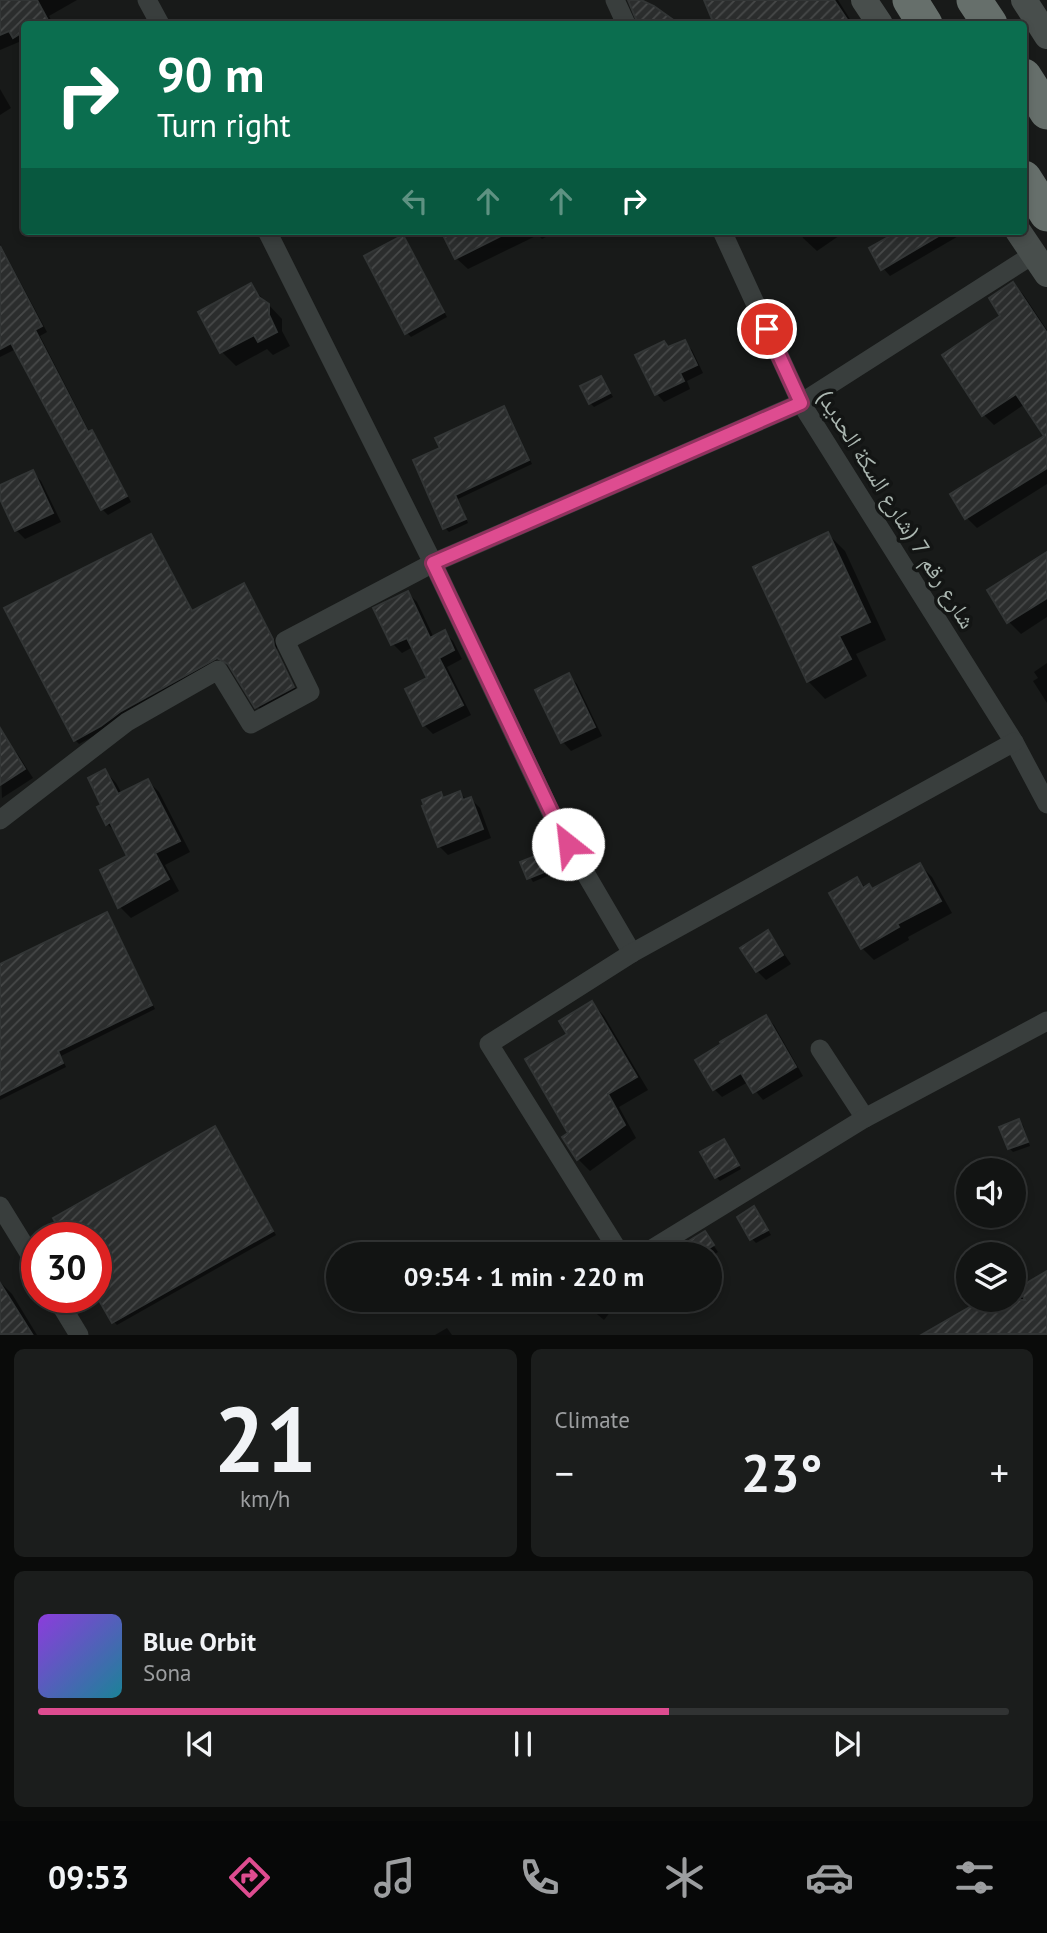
<!DOCTYPE html>
<html lang="en">
<head>
<meta charset="utf-8">
<style>
	:root { --surface:#121413; --page:#1b1d1c; --text:#f1f3f6; --muted:#9c9ea0; --line:#313333; --accent:#de4c90 }
	body { margin:0; font-family:"PT Sans","Noto Naskh Arabic",sans-serif; background:var(--page); color:var(--text); height:100vh; display:flex; flex-direction:column; font-size:26px; white-space:nowrap }
	* { box-sizing:border-box; margin:0 }
	p { font-size:23px; color:var(--muted) }
	.icon { flex:none; width:38px; height:38px; fill:none; stroke:currentColor; stroke-width:2; stroke-linecap:round; stroke-linejoin:round }
	.map { position:relative; height:1335px; overflow:hidden }
	.details { display:flex; flex-direction:column; gap:14px; padding:14px; background:#0a0b0a; flex:1 }
	.details>* { flex:none }
	.guide { position:absolute; left:21px; top:21px; width:1006px; height:214px; border-radius:7px; box-shadow:0 4px 10px #0003,0 0 0 2px var(--line); background:#0b6e4f; color:#fff; overflow:hidden }
	.fabs { position:absolute; left:956px; top:1158px; display:grid; gap:14px }
	.fabs a { display:grid; place-items:center; width:70px; height:70px; border-radius:50%; background:var(--surface); box-shadow:0 4px 10px #0003,0 0 0 2px var(--line); font-size:35px }
	.speed { position:absolute; left:21px; top:1222px; display:flex; gap:14px; font-size:35px; font-weight:700; text-align:center }
	.speed>* { display:grid; place-content:center; width:91px; height:91px; border-radius:50%; background:var(--surface); box-shadow:0 4px 10px #0003,0 0 0 2px var(--line); line-height:1 }
	.speed .limit { border:10px solid #d22; background:#fff; color:#111 }
	.pin { position:absolute; display:grid; place-items:center; width:60px; height:60px; color:#fff; margin:-30px; border:4px solid #fff; border-radius:50%; box-shadow:0 2px 7px #0007 }
	.me { position:absolute; width:77px; margin:-38px; rotate:331deg; stroke-linejoin:round; filter:drop-shadow(0 0 5px #0008) }
	.turn { display:flex; align-items:center; gap:24px; height:147px; padding:0 21px; font-size:32px }
	.turn .icon { width:91px; height:91px; stroke-width:2.5 }
	.turn b { display:block; font-size:49px; line-height:60px }
	.lanes { display:flex; align-items:center; height:66px; padding:0 21px; background:#0003; justify-content:center; gap:35px; direction:ltr }
	.lanes .off { opacity:.35 }
	.big { font-size:52px; font-weight:600; line-height:1.1 }
	.details .widget { flex:1; display:flex; flex-direction:column; justify-content:center; gap:10px; min-width:0; padding:0 24px; border-radius:10px; background:var(--page) }
	.details .dial { align-items:center; gap:0 }
	.dial b { font-size:91px; line-height:1 }
	.song { display:flex; align-items:center; gap:21px }
	.cover { width:84px; height:84px; border-radius:10px; background:linear-gradient(135deg,hsl(270 70% 55%),hsl(190 70% 35%)) }
	.played { height:7px; border-radius:4px; background:linear-gradient(90deg,var(--accent) 65%,var(--line) 65%) }
	.keys { display:flex; justify-content:space-around; direction:ltr }
	.heat { display:flex; justify-content:space-between; align-items:center; font-size:38px; direction:ltr }
	.details .tiles { flex:1; display:grid; gap:14px; grid-template-columns:1fr 1fr }
	.widget:last-child { grid-column:span 2 }
	.trip { position:absolute; left:326px; top:1242px; width:396px; height:70px; border-radius:35px; background:var(--surface); box-shadow:0 4px 10px #0003,0 0 0 2px var(--line); font-weight:600; line-height:70px; text-align:center }
	.dock { display:flex; height:112px; justify-content:space-around; align-items:center; background:#070808; color:var(--muted) }
	.dock .icon { width:49px; height:49px }
	.dock .current { color:var(--accent) }
	.dock b { font-size:32px; color:var(--text) }
	.map>svg:first-child { display:block }
	.shadow { fill:#0007 }
	.building { fill:url(#building-hatch); stroke:#323535; stroke-width:2 }
	.lines { fill:none; stroke-linecap:round; stroke-linejoin:round }
	.street { stroke:#393e3d; stroke-width:19 }
	.secondary { stroke:#484e4c; stroke-width:26 }
	.highway { stroke:#666f6b; stroke-width:35 }
	.route-casing { stroke:#90315e; stroke-width:18 }
	.route { stroke:#de4c90; stroke-width:12 }
	.labels { text-anchor:middle; dominant-baseline:central; stroke-width:7; stroke-linejoin:round; paint-order:stroke }
	.street-label { font-size:23px; fill:#acb8b2; stroke:#131514 }
</style>
</head>
<body>
<div class="map">
<svg width="1047" height="1335" viewBox="0 0 1047 1335">
	<defs>
		<pattern id="building-hatch" width="6" height="6" patternUnits="userSpaceOnUse" patternTransform="scale(1.75)"><rect width="6" height="6" fill="#2b2d2d"/><path d="M-1 1l2-2M0 6l6-6M5 7l2-2" fill="none" stroke="#474949"/></pattern>
	</defs>
	<rect width="100%" height="100%" fill="#181a19"/>
	<!-- shadow -->
	<g class="shadow">
		<path d="M0 0H77L49 16 53 24H24V47L19 42 0 50Z"/>
		<path d="M706 0H838L853 24H716Z"/>
		<path d="M97 20 101 24H89Z"/>
		<path d="M0 89 11 108 0 115Z"/>
		<path d="M443 231H558L542 239 538 235 468 269 456 258Z"/>
		<path d="M800 231H846L817 251 803 238Z"/>
		<path d="M900 231H967L890 276 883 268Z"/>
		<path d="M406 241 447 317 411 337 407 333Z"/>
		<path d="M0 244 47 332 40 336 90 433 97 438 131 502 108 515 102 509 16 349 0 357Z"/>
		<path d="M1013 284 1023 294 1047 330V484L977 528 967 518 1046 436 1025 404 994 425 984 415 1002 317Z"/>
		<path d="M251 286 282 319V331L290 346 273 355 267 349 236 366 222 352 201 313Z"/>
		<path d="M684 342 692 350 703 373 687 381 690 389 664 402 657 394 664 343 670 348Z"/>
		<path d="M601 378 613 397 594 407 590 403Z"/>
		<path d="M504 408 508 412 532 464 458 499 468 523 449 532 445 528 442 449Z"/>
		<path d="M32 472 41 481 61 522 25 539 16 530 0 495V487Z"/>
		<path d="M828 534 845 551 886 640 856 654 867 676 825 699 808 681Z"/>
		<path d="M150 536 193 613 247 589 277 644V652L297 691 261 711 232 666 222 661 125 715 105 730 79 744 75 740Z"/>
		<path d="M1047 554V617L1021 634 1009 622Z"/>
		<path d="M408 593 417 602 434 638 444 632 453 641 462 659 447 667 471 715 433 734 424 725 429 679 413 647 402 653 393 644Z"/>
		<path d="M1047 663V703L1033 681 1038 678 1034 672Z"/>
		<path d="M568 675 577 684 602 736 571 751 563 742 538 691Z"/>
		<path d="M8 744 17 753 33 778 2 798 0 749Z"/>
		<path d="M105 771 116 783 122 794 148 781 159 792 190 852 165 865 179 891 131 918 120 907 129 856 118 834 107 824 103 806Z"/>
		<path d="M460 793 467 800 471 799 480 808 491 838 448 855 439 846 441 795 445 799Z"/>
		<path d="M540 856 550 875 533 882 522 863Z"/>
		<path d="M920 865 932 877 952 913 908 937 909 940 874 960 862 948 857 879 866 888 869 886 874 891Z"/>
		<path d="M106 914 110 918 155 1009 61 1056 66 1067 0 1100V966Z"/>
		<path d="M767 933 776 942 791 964 766 980 757 971Z"/>
		<path d="M592 1003 604 1016 648 1090 619 1107 636 1138 590 1171 578 1159 571 1133 569 1034Z"/>
		<path d="M766 1017 774 1025 803 1076 763 1100 748 1082 722 1097 714 1089Z"/>
		<path d="M1019 1121 1023 1125 1030 1146 1013 1152 1009 1148Z"/>
		<path d="M215 1129 276 1235 117 1325 113 1321 96 1237H66L56 1219Z"/>
		<path d="M727 1145 741 1169 720 1181 716 1177Z"/>
		<path d="M754 1208 771 1235 756 1243 752 1239Z"/>
		<path d="M705 1233 718 1252 709 1258V1255H668Z"/>
		<path d="M1047 1274V1335H927L985 1300H1013V1293Z"/>
		<path d="M0 1282 12 1294 37 1335H0Z"/>
		<path d="M588 1300H616L618 1302 604 1320 585 1304Z"/>
		<path d="M447 1328 452 1335H435Z"/>
	</g>
	<!-- building -->
	<g class="building">
		<path d="M0 0H37L50 24H24V31L13 38 9 31 0 35Z"/>
		<path d="M628 0H641L654 6 679 24H638Z"/>
		<path d="M704 0H834L850 24H714Z"/>
		<path d="M441 231H511L455 259Z"/>
		<path d="M899 231H947L881 270 869 248Z"/>
		<path d="M403 235 444 312 405 334 364 256Z"/>
		<path d="M0 246 42 326 35 330 88 432 92 430 127 496 101 510 11 343 0 349Z"/>
		<path d="M1013 282 1047 333V468L965 519 950 494 1044 436 1016 394 982 416 942 355 1000 316 989 298Z"/>
		<path d="M251 283 259 297 269 304V315L277 332 258 342 254 335 220 353 198 312Z"/>
		<path d="M685 340 697 365 680 373 684 381 655 395 635 355 664 341 668 347Z"/>
		<path d="M601 376 610 393 589 404 580 386Z"/>
		<path d="M504 406 529 460 455 495 466 519 443 529 413 460 440 448 435 438Z"/>
		<path d="M33 470 53 513 15 531 0 499V485Z"/>
		<path d="M828 532 870 622 839 636 851 659 807 682 753 567Z"/>
		<path d="M151 534 192 611 244 583 273 639 274 646 294 687 255 708 228 664 217 658 121 711 101 726 74 741 4 608Z"/>
		<path d="M1047 552V598L1007 623 987 590Z"/>
		<path d="M408 591 430 638 445 630 454 650 439 658 463 705 423 726 405 689 427 678 407 638 391 645 373 608Z"/>
		<path d="M569 673 595 727 561 743 535 690Z"/>
		<path d="M0 728 25 769 0 785Z"/>
		<path d="M105 769 118 794 148 779 180 841 155 853 169 879 118 908 100 870 127 856 110 822 106 825 97 807 101 805 88 778Z"/>
		<path d="M460 791 463 800 471 797 483 829 438 847 422 806 424 805 422 800 441 792 443 798Z"/>
		<path d="M540 854 547 871 527 879 520 862Z"/>
		<path d="M920 863 941 901 897 924 899 927 861 949 829 893 857 877 863 888 869 884 872 889Z"/>
		<path d="M107 912 152 1005 58 1051 63 1063 0 1095V964Z"/>
		<path d="M768 930 783 955 756 972 740 948Z"/>
		<path d="M592 1001 637 1077 608 1094 625 1125 577 1160 562 1137 568 1133 525 1059 567 1034 559 1021Z"/>
		<path d="M766 1015 796 1067 753 1093 741 1073 713 1090 695 1060 721 1044 720 1042Z"/>
		<path d="M1019 1119 1028 1142 1008 1149 999 1127Z"/>
		<path d="M215 1126 273 1231 112 1323 96 1295V1237H64L53 1218Z"/>
		<path d="M724 1139 739 1165 715 1178 700 1152Z"/>
		<path d="M754 1206 768 1230 750 1240 737 1217Z"/>
		<path d="M705 1231 714 1245 698 1255H666Z"/>
		<path d="M1047 1271V1334H923L982 1300H1025L1018 1288Z"/>
		<path d="M0 1283 32 1334H0Z"/>
	</g>
	<g class="lines">
		<!-- street -->
		<g class="street">
			<path d="M147 0 160 24"/>
			<path d="M615 0 626 24"/>
			<path d="M267 231 433 563 556 823 632 953"/>
			<path d="M722 231 801 403 1014 742 1047 804"/>
			<path d="M0 820 127 722 218 670 251 724 310 692 285 641 433 563 801 403 1034 254"/>
			<path d="M820 1049 865 1118"/>
			<path d="M0 1206 37 1266"/>
			<path d="M621 1255 489 1044 632 953 1014 742"/>
			<path d="M642 1255 865 1118 1047 1021"/>
			<path d="M56 1297 79 1335"/>
		</g>
		<!-- secondary -->
		<g class="secondary">
			<path d="M864 0 880 24"/>
			<path d="M1024 0 1047 36"/>
			<path d="M1018 231 1047 274"/>
		</g>
		<!-- highway -->
		<g class="highway">
			<path d="M910 0 925 24"/>
			<path d="M974 0 990 24"/>
			<path d="M1024 76 1047 112"/>
			<path d="M1024 178 1047 214"/>
		</g>
	</g>
	<g class="lines">
		<!-- route casing -->
		<g class="route-casing">
			<path id="route" d="M568 844 556 822 433 563 801 403 767 329"/>
		</g>
		<!-- route -->
		<use href="#route" class="route"/>
	</g>
	<g class="labels">
		<!-- street labels -->
		<g class="street-label">
			<text transform="translate(897 509) rotate(58)">شارع رقم 7 (شارع السكة الحديد)</text>
		</g>
	</g>
</svg>
<div class="fabs">
<a><svg class="icon" aria-label="sound" viewBox="0 0 24 24"><path d="M4 9h4l5-4v14l-5-4H4zM17 9q2 3 0 6"/></svg></a>
<a><svg class="icon" aria-label="layers" viewBox="0 0 24 24"><path d="M12 4l9 5-9 5-9-5zM3 14l9 5 9-5"/></svg></a>
</div>
<div class="speed"><div class="limit">30</div></div>
<div class="pin" style="left:767px;top:329px;background:#d93025"><svg class="icon" aria-label="arrive" viewBox="0 0 24 24"><path d="M6 21V4h12l-3 4 3 4H6"/></svg></div>
<svg class="me" style="left:568px;top:844px" viewBox="-20 -20 40 40"><circle r="19" fill="#fff"/><path d="M0-13L10 11 0 6-10 11z" fill="#de4c90"/></svg>
<div class="trip">09:54 · 1 min · 220 m</div>
<div class="guide">
<div class="turn"><svg class="icon" aria-label="right" viewBox="0 0 24 24"><path d="M7 20v-9h11M14 6l5 5-5 5"/></svg><div><b>90 m</b>Turn right</div></div>
<div class="lanes"><svg class="icon off" aria-label="left" viewBox="0 0 24 24"><path d="M17 20v-9H6M10 6l-5 5 5 5"/></svg><svg class="icon off" aria-label="ahead" viewBox="0 0 24 24"><path d="M12 20V5M6 11l6-6 6 6"/></svg><svg class="icon off" aria-label="ahead" viewBox="0 0 24 24"><path d="M12 20V5M6 11l6-6 6 6"/></svg><svg class="icon" aria-label="right" viewBox="0 0 24 24"><path d="M7 20v-9h11M14 6l5 5-5 5"/></svg></div>
</div>
</div>
<section class="details">
<div class="tiles">
<div class="widget dial"><b>21</b><p>km/h</p></div>
<div class="widget"><p>Climate</p>
<div class="heat"><a>−</a><b class="big">23°</b><a>+</a></div>
</div>
<div class="widget">
<div class="song"><i class="cover"></i><div><b>Blue Orbit</b><p>Sona</p></div></div>
<div class="played"></div>
<div class="keys"><svg class="icon" aria-label="previous" viewBox="0 0 24 24"><path d="M18 5L8 12l10 7zM5 5v14"/></svg><svg class="icon" aria-label="pause" viewBox="0 0 24 24"><path d="M8 5v14M16 5v14"/></svg><svg class="icon" aria-label="next" viewBox="0 0 24 24"><path d="M6 5l10 7-10 7zM19 5v14"/></svg></div>
</div>
</div>
</section>
<nav class="dock">
<b>09:53</b>
<svg class="icon current" aria-label="directions" viewBox="0 0 24 24"><path d="M12 3l9 9-9 9-9-9zM9 14v-3h6M13 9l2 2-2 2"/></svg>
<svg class="icon" aria-label="music" viewBox="0 0 24 24"><path d="M9 18V5l10-2v13"/><circle cx="6" cy="18" r="3"/><circle cx="16" cy="16" r="3"/></svg>
<svg class="icon" aria-label="phone" viewBox="0 0 24 24"><path d="M5 4h4l2 5-3 2q2 4 5 5l2-3 5 2v4C11 20 4 13 5 4z"/></svg>
<svg class="icon" aria-label="climate" viewBox="0 0 24 24"><path d="M12 3v18M4 7l16 10M4 17L20 7"/></svg>
<svg class="icon" aria-label="car" viewBox="0 0 24 24"><path d="M5 17H2v-5l4-1 3-4h7l3 4 3 1v5h-3M9 17h6M6 11h13"/><circle cx="7" cy="17" r="2"/><circle cx="17" cy="17" r="2"/></svg>
<svg class="icon" aria-label="filters" viewBox="0 0 24 24"><path d="M4 7h16M4 17h16"/><circle cx="9" cy="7" r="2"/><circle cx="15" cy="17" r="2"/></svg>
</nav>
</body>
</html>
